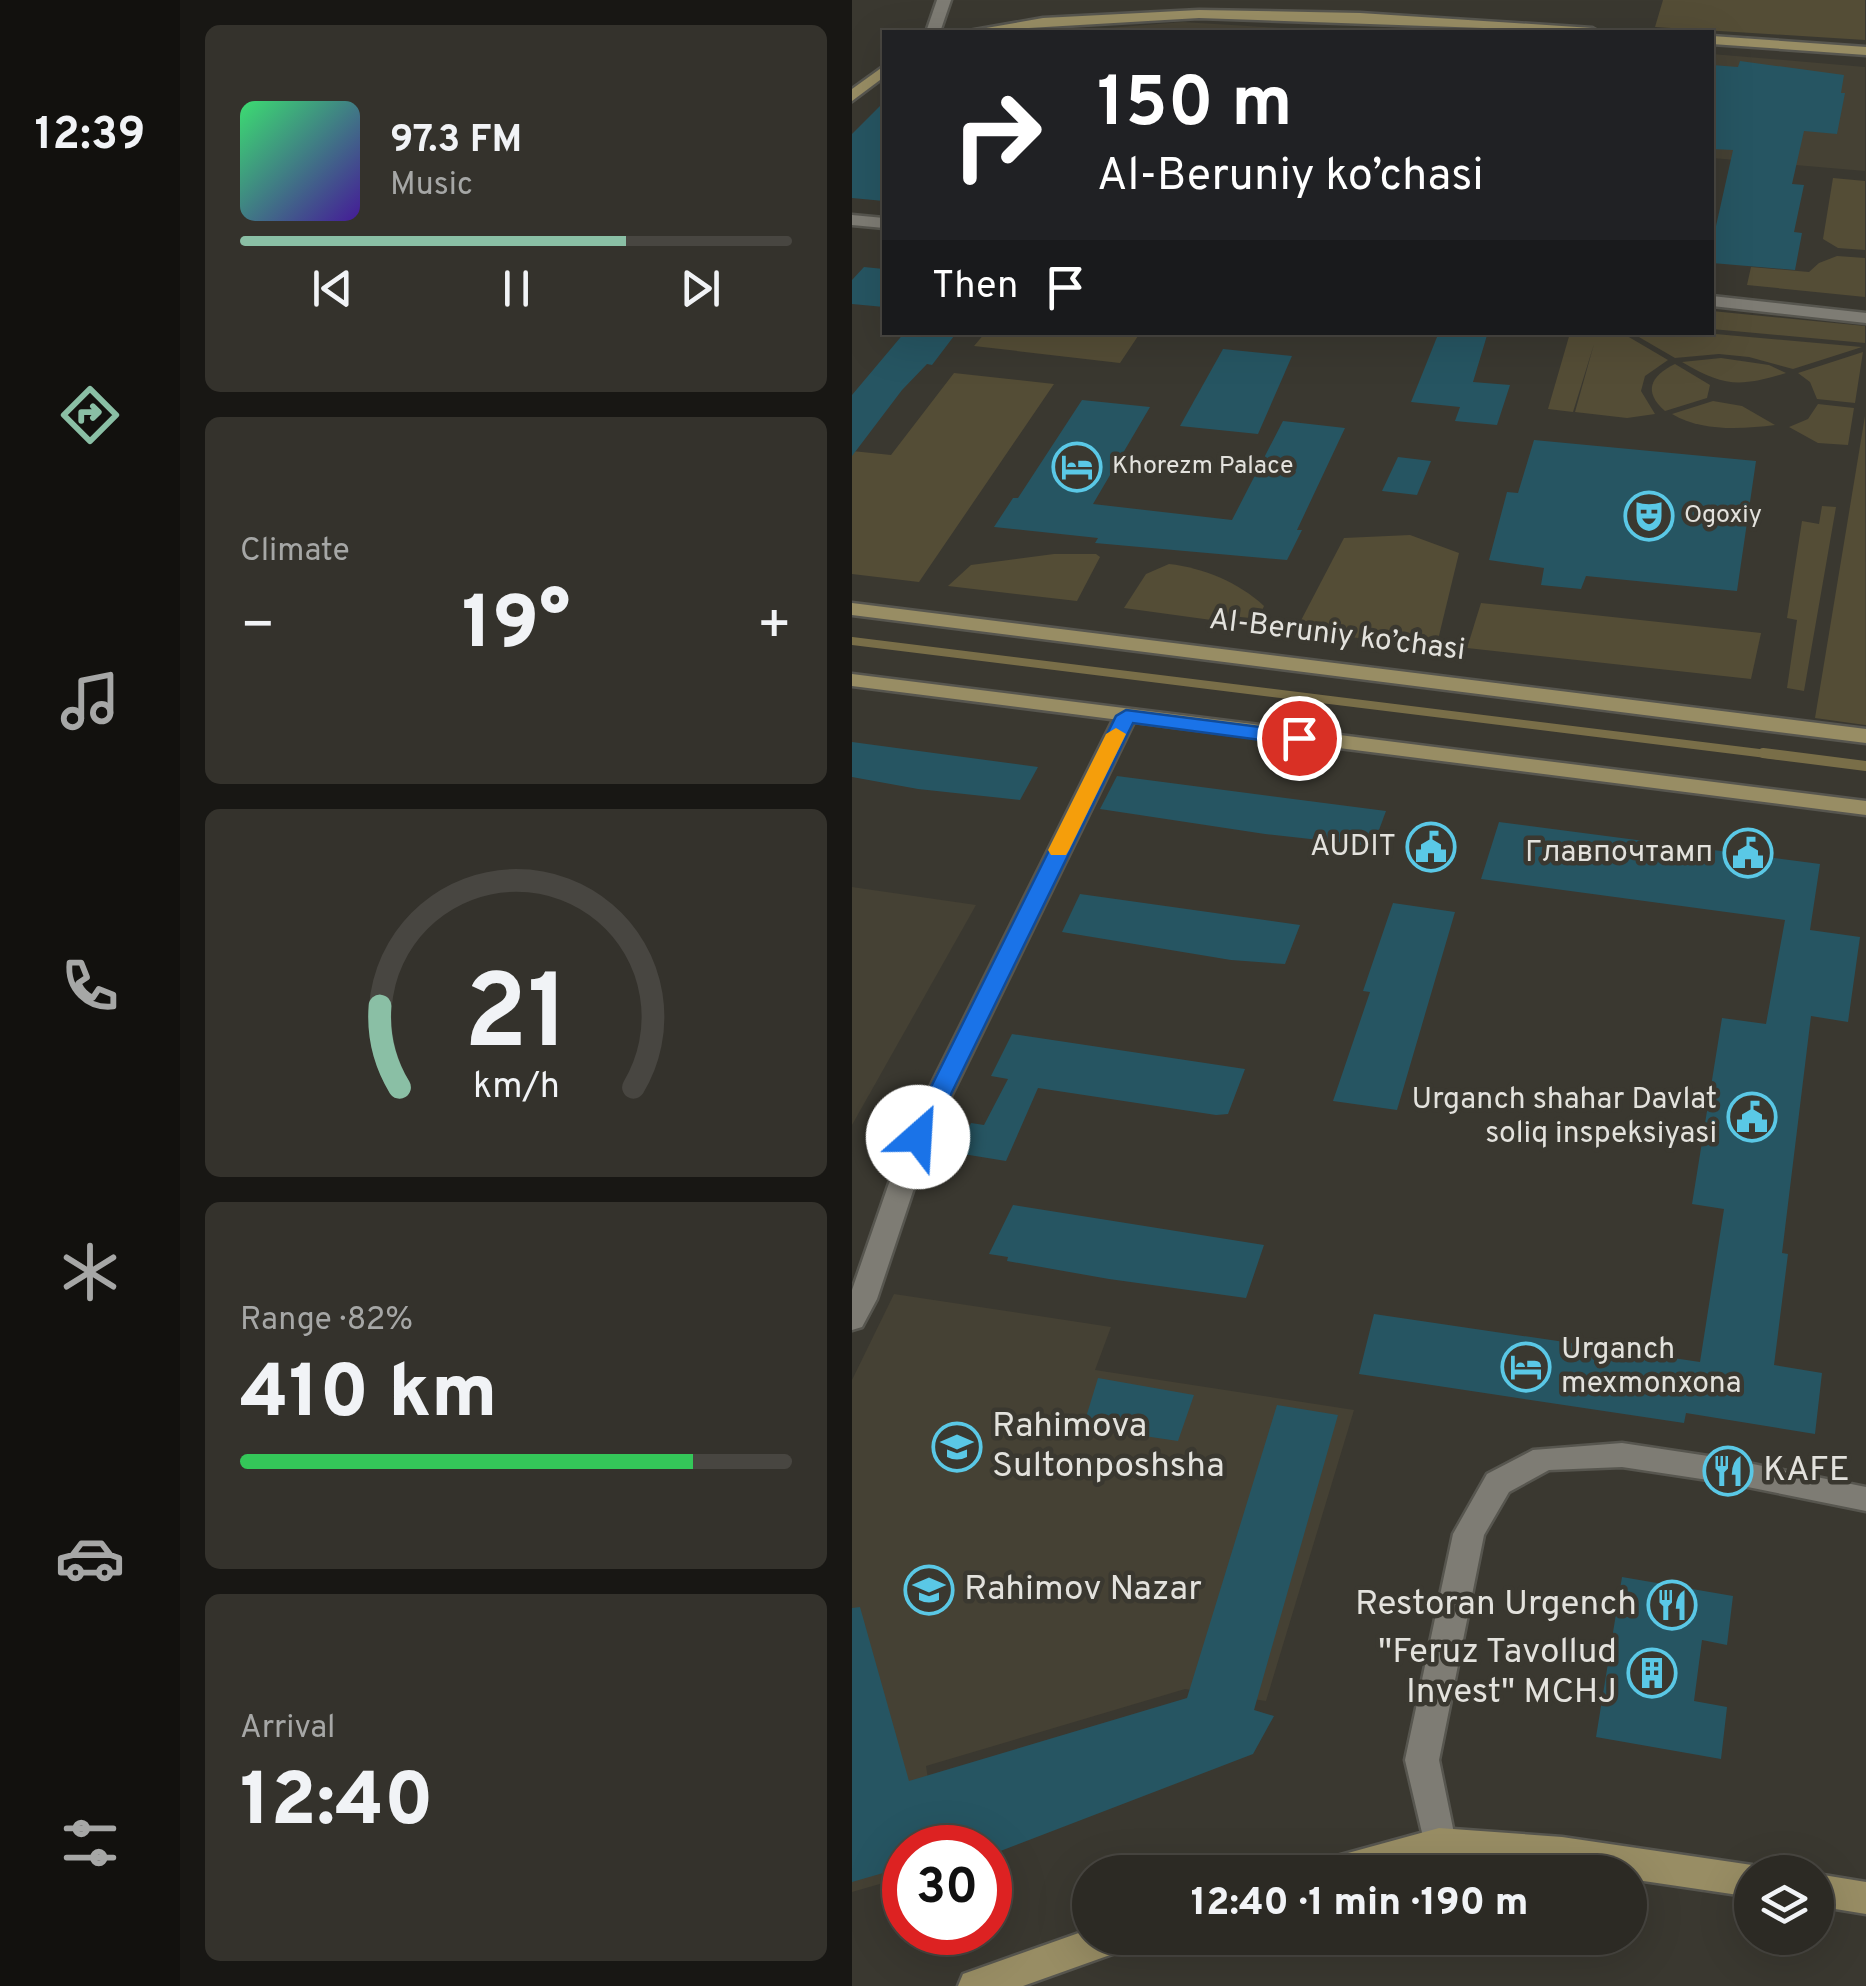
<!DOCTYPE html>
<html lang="en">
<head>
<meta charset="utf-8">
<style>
	:root { --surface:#2c2a24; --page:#34322c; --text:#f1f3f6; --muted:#a6a7a6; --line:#484641; --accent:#8abfa5 }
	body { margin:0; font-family:Overpass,sans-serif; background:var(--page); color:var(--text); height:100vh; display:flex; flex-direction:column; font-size:38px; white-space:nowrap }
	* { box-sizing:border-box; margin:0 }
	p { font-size:32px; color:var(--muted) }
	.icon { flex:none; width:55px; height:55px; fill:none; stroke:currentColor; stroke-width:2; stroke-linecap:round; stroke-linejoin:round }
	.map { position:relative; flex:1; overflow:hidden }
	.sheet { display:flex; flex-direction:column; gap:25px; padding:25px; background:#181714; width:672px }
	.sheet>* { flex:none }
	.hud { position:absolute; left:30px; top:30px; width:832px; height:305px; border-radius:0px; box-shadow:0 10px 40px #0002,0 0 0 2px var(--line); background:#202124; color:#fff; overflow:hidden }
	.tools { position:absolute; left:882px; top:1855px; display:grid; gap:20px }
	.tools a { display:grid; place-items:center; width:100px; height:100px; border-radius:50%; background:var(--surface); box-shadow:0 10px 40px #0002,0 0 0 2px var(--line); font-size:50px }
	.speed { position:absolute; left:30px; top:1825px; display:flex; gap:20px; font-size:50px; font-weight:700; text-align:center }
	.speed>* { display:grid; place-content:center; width:130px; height:130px; border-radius:50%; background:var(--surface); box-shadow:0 10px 40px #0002,0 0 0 2px var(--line); line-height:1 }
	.speed .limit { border:15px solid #d22; background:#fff; color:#111 }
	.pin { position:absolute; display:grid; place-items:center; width:85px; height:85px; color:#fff; margin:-42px; border:5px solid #fff; border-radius:50%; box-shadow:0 2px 10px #0007 }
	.me { position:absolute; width:110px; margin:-55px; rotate:26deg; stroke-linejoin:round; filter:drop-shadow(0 0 8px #0008) }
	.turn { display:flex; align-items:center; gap:35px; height:210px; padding:0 50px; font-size:45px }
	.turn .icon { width:130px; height:130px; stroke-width:2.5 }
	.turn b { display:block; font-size:70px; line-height:85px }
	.then { display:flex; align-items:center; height:95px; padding:0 50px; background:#0003; gap:20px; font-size:38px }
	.big { font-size:75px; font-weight:800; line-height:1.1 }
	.sheet .widget { flex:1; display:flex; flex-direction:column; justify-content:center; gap:15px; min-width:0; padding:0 35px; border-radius:15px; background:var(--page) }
	.sheet .dial { align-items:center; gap:0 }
	.dial svg { height:260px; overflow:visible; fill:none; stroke:var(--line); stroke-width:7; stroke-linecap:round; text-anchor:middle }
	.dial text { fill:var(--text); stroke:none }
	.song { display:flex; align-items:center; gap:30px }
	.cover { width:120px; height:120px; border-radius:15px; background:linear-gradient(135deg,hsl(140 70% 55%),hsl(260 70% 35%)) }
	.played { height:10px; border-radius:5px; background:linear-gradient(90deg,var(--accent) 70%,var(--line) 70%) }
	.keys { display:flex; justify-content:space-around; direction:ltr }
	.heat { display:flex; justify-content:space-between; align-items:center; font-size:55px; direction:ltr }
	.charge { height:15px; border-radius:8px; background:linear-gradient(90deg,#34c759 82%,var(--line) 0) }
	.trip { position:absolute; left:220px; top:1855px; width:575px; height:100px; border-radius:50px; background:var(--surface); box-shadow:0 10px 40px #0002,0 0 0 2px var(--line); font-weight:800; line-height:100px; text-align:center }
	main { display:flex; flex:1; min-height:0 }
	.tab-bar { display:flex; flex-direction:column; width:180px; justify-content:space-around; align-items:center; background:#12110e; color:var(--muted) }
	.tab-bar .icon { width:70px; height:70px }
	.tab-bar .selected { color:var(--accent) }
	.tab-bar b { font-size:45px; color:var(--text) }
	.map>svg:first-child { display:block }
	.built { fill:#454134 }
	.green { fill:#544d36 }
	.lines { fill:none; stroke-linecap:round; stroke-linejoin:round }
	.stream-far1 { stroke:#796e48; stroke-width:8 }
	.stream { stroke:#796e48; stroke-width:10 }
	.building { fill:#265562 }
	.street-casing { stroke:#57564f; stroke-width:5 }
	.secondary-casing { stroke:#57564f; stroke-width:5 }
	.street { fill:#7e7c74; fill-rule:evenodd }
	.secondary { fill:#988d64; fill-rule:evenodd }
	.route { fill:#1a73e8; stroke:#114b97; stroke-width:2.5 }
	.slow { fill:#f59e0b }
	.labels { text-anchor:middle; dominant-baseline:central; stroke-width:9; stroke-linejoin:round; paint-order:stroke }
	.far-poi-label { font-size:25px; fill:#e3e2dd; stroke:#3a3830; text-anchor:start }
	.street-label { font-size:30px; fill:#e3e2dd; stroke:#3a3830 }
	.poi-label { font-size:30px; fill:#e3e2dd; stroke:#3a3830; text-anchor:end }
	.near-poi-label { font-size:35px; fill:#e3e2dd; stroke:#3a3830; text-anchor:start }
</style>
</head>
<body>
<main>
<nav class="tab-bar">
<b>12:39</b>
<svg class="icon selected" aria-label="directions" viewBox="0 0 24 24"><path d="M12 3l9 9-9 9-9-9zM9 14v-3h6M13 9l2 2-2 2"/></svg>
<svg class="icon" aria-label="music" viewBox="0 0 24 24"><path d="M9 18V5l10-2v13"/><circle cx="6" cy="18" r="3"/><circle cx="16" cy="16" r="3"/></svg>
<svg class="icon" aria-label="phone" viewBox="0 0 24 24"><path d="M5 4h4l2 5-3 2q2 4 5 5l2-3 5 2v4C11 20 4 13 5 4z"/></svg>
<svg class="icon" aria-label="climate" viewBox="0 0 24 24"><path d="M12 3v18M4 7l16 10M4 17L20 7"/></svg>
<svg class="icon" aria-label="car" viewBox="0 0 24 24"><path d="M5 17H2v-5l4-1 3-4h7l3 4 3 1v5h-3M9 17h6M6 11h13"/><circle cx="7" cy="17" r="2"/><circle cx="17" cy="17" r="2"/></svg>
<svg class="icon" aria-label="filters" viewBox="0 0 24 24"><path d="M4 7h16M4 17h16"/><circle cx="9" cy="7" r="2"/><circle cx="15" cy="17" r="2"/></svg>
</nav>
<section class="sheet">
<div class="widget">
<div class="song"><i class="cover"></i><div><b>97.3 FM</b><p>Music</p></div></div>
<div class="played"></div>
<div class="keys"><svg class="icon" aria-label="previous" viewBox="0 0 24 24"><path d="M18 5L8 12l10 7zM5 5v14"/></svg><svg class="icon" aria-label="pause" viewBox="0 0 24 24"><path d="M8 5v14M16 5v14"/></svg><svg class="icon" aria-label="next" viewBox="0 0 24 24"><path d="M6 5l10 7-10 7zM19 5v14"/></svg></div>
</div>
<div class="widget"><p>Climate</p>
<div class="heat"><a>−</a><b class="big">19°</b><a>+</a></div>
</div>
<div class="widget dial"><svg viewBox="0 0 100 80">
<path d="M14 69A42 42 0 1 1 86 69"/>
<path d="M14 69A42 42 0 0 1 8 44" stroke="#8abfa5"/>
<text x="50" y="56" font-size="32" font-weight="700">21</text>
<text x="50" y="72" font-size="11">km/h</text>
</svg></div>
<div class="widget"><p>Range · 82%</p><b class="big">410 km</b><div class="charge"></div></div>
<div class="widget"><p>Arrival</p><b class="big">12:40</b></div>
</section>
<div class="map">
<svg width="1014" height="1986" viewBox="0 0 1014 1986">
	<rect width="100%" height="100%" fill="#3a3830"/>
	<!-- built -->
	<g class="built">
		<path d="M331 22 495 32H205Z"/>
		<path d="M860 54 1013 67V171L860 158Z"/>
		<path d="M0 887 124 905 0 1125Z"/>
		<path d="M42 1294 259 1327 243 1370 502 1410 414 1701 333 1689 74 1766 86 1847 52 1848V1877L0 1892V1380Z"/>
	</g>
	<!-- green -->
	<g class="green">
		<path d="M811 0H1013V40L803 27Z"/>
		<path d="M981 178 1013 181V250L986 248 971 239Z"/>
		<path d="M985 256 1013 258V297L895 285 899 267 957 272 967 263Z"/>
		<path d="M860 311 1013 326V343L860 329Z"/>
		<path d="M133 333V332L288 333 268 363 122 346Z"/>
		<path d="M718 333H770L816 360 793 376 789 391 803 414 775 418 723 412 742 344 721 412 696 409Z"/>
		<path d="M780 333H852L1010 347 941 369 897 357 867 354 823 358Z"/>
		<path d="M1011 352 1003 403 965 399 958 382 946 373Z"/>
		<path d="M869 358 917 365 934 373C888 387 872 387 830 362Z"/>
		<path d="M823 364 858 385 855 398 813 411C791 392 798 376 823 364Z"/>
		<path d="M102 373 202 384 67 582 0 574V451L39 455Z"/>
		<path d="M861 401 890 406 923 425C891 429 850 432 820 414Z"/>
		<path d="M966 404 1002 408 996 445 966 443 937 427 956 419Z"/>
		<path d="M1013 416 1014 725H1013L963 718Z"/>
		<path d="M970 506 984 507 952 691 935 688 945 620 935 618 950 521 967 524Z"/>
		<path d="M558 535 607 553 584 648 444 630 492 538Z"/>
		<path d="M202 554H244L248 557 225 601 96 586 119 565Z"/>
		<path d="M317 564C352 568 386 582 412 606L403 626 272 608 294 574Z"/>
		<path d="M629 603 909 633 899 679 615 648Z"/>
	</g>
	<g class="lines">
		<!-- stream-far1 -->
		<path class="stream-far1" d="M0 641 931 756"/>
		<!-- stream -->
		<path class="stream" d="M911 753 1014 766"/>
	</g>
	<!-- building -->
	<g class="building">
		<path d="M888 61 992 75 989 93H993L985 134 952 131 940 184 952 185 942 232 950 233 943 270 860 263V225L864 226 881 150 860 149V65L886 67Z"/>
		<path d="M32 102V201L0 198V134Z"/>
		<path d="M12 267 32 269V307L0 304V280Z"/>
		<path d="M53 332H105L80 365 75 364 50 390 0 456V395Z"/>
		<path d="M587 332H636L621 382 658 385 645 425 603 421 608 407 559 402Z"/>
		<path d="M371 349 440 356 406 434 328 426Z"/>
		<path d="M230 400 298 407 241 504 380 520 431 421 493 428 445 530H450L435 560 243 543 246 538 142 527 161 498H166Z"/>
		<path d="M682 440 904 461 885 591 734 576 729 589 689 585 692 568 637 560 655 492 666 493Z"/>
		<path d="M546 457 579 461 565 495 530 491Z"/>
		<path d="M0 742 186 767 168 800 66 789 0 777Z"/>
		<path d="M265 776 534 811 521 846 413 834 248 809Z"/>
		<path d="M647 822 968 864 958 930 1008 937 996 1022 959 1016 930 1253 936 1254 922 1365 970 1373 963 1434 834 1413 832 1423 507 1374 522 1314 848 1362 872 1209 840 1204 870 1018 914 1024 933 920 629 879Z"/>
		<path d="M228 894 448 925 433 964 379 960 210 932Z"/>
		<path d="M541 903 603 912 545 1110 481 1101 518 992 511 991Z"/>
		<path d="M160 1034 393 1069 376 1114 364 1115 186 1088 154 1161 105 1153 119 1123 132 1125 156 1079 139 1076Z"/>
		<path d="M161 1205 412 1245 394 1298 257 1279 155 1261 156 1257 137 1254Z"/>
		<path d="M246 1378 342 1395 326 1441 231 1427Z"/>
		<path d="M425 1405 486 1415 402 1710 422 1716 401 1754 138 1855V1848H52V1867L0 1882V1608L8 1607 57 1781 335 1698Z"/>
		<path d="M770 1577 881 1596 875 1645 850 1640 842 1701 875 1707 869 1759 744 1737Z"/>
	</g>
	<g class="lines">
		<!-- street casing -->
		<g class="street-casing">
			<g id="street">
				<path d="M85 0H99L88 32H74Z"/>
				<path d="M0 215 32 218V228L0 225Z"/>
				<path d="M860 296 1014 313V323L860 306Z"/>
				<path d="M274 709 285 716 79 1137 25 1299 10 1327 0 1330V1290L53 1137 263 716Z"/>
				<path d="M770 1443 876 1459 1014 1487V1511L876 1483 770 1467 697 1470 657 1492 632 1535 587 1760 604 1843 599 1854 587 1858 575 1854 553 1760 601 1534 635 1474 681 1450Z"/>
			</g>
		</g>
		<!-- secondary casing -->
		<g class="secondary-casing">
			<g id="secondary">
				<path d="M347 10 508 13 740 28 747 32 347 18 111 32 191 18Z"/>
				<path d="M860 36 1014 47V55L860 44Z"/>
				<path d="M32 66V77L0 101V89Z"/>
				<path d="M0 603 1014 729V743L0 615Z"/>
				<path d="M0 674 1014 801V815L0 686Z"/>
				<path d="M587 1828 710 1837 900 1865 914 1872H900V1897L778 1879V1872H736L587 1858 538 1872H467L473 1861 485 1856Z"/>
				<path d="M965 1874 1014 1882V1914L965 1906Z"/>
				<path d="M238 1929V1938H277L272 1950 171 1986H106L111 1974Z"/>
			</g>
		</g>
		<!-- street -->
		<use href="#street" class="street"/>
		<!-- secondary -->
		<use href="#secondary" class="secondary"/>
	</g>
	<!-- route -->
	<path class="route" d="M274 710 447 732 457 738 447 745 281 723 78 1137 75 1143H57L54 1137 264 716Z"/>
	<!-- slow -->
	<path class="slow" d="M264 728 274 734 217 850 214 855H199L196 850 254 734Z"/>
	<!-- icons -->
	<defs>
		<g id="hotel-ring" transform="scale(2.5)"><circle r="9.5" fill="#3a3830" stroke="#5ac8e6" stroke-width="1.5"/><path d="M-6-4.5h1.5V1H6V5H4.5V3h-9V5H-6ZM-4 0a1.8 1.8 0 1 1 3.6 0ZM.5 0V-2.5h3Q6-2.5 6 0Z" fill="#5ac8e6"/></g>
		<g id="theatre-ring" transform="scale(2.5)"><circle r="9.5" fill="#3a3830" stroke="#5ac8e6" stroke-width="1.5"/><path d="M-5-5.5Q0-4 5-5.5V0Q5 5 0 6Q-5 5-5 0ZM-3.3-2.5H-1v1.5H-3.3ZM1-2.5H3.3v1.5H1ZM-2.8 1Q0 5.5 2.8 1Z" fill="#5ac8e6"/></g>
		<g id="civic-ring" transform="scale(2.5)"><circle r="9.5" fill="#3a3830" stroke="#5ac8e6" stroke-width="1.5"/><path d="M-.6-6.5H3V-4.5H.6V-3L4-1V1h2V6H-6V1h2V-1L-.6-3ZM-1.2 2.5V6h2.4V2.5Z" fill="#5ac8e6"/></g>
		<g id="school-ring" transform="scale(2.5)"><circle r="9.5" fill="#3a3830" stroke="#5ac8e6" stroke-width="1.5"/><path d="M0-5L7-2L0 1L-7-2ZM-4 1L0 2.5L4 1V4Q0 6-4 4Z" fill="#5ac8e6"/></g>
		<g id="restaurant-ring" transform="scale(2.5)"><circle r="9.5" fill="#3a3830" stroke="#5ac8e6" stroke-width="1.5"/><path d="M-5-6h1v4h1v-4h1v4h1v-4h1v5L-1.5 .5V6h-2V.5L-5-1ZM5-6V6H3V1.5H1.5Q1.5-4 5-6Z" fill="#5ac8e6"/></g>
		<g id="building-ring" transform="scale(2.5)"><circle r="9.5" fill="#3a3830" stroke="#5ac8e6" stroke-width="1.5"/><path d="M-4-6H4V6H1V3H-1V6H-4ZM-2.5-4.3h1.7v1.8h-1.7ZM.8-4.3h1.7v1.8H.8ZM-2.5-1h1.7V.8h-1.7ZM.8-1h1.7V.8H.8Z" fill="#5ac8e6"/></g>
	</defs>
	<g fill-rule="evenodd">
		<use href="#hotel-ring" x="225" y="467"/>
		<use href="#theatre-ring" x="797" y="516"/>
		<use href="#civic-ring" x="579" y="847"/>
		<use href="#civic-ring" x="896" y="853"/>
		<use href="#civic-ring" x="900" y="1117"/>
		<use href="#hotel-ring" x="674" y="1367"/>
		<use href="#school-ring" x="105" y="1447"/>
		<use href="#restaurant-ring" x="876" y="1471"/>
		<use href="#school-ring" x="77" y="1590"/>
		<use href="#restaurant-ring" x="820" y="1605"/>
		<use href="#building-ring" x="800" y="1673"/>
	</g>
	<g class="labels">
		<!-- far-poi labels -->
		<g class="far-poi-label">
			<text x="260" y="467">Khorezm Palace</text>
			<text x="832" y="516">Ogoxiy</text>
		</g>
		<!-- street labels -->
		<g class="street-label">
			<text transform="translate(485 636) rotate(7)">Al-Beruniy ko’chasi</text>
		</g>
		<!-- poi labels -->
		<g class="poi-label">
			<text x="544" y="847">AUDIT</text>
			<text x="861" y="853">Главпочтамп</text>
			<text x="865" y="1100">Urganch shahar Davlat<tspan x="865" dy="34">soliq inspeksiyasi</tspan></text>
			<text x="709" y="1350" text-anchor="start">Urganch<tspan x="709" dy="34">mexmonxona</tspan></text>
		</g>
		<!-- near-poi labels -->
		<g class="near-poi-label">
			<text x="140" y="1427">Rahimova<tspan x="140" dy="40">Sultonposhsha</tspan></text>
			<text x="911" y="1471">KAFE</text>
			<text x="112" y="1590">Rahimov Nazar</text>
			<text x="785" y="1605" text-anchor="end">Restoran Urgench</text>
			<text x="765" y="1653" text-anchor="end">"Feruz Tavollud<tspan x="765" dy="40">Invest" MCHJ</tspan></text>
		</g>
	</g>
</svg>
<div class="tools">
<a><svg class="icon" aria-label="layers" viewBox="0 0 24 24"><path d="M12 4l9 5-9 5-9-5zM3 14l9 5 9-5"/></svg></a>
</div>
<div class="speed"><div class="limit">30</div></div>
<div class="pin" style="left:447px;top:738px;background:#d93025"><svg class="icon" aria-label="arrive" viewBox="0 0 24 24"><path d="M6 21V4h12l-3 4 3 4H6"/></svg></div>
<svg class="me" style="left:66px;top:1137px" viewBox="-20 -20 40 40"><circle r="19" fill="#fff"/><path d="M0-13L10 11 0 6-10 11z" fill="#1a73e8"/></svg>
<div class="trip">12:40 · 1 min · 190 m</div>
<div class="hud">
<div class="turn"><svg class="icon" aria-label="right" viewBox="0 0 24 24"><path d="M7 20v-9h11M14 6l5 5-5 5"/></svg><div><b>150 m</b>Al-Beruniy ko’chasi</div></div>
<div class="then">Then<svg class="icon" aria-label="arrive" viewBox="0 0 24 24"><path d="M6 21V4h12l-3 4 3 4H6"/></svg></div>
</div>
</div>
</main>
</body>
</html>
